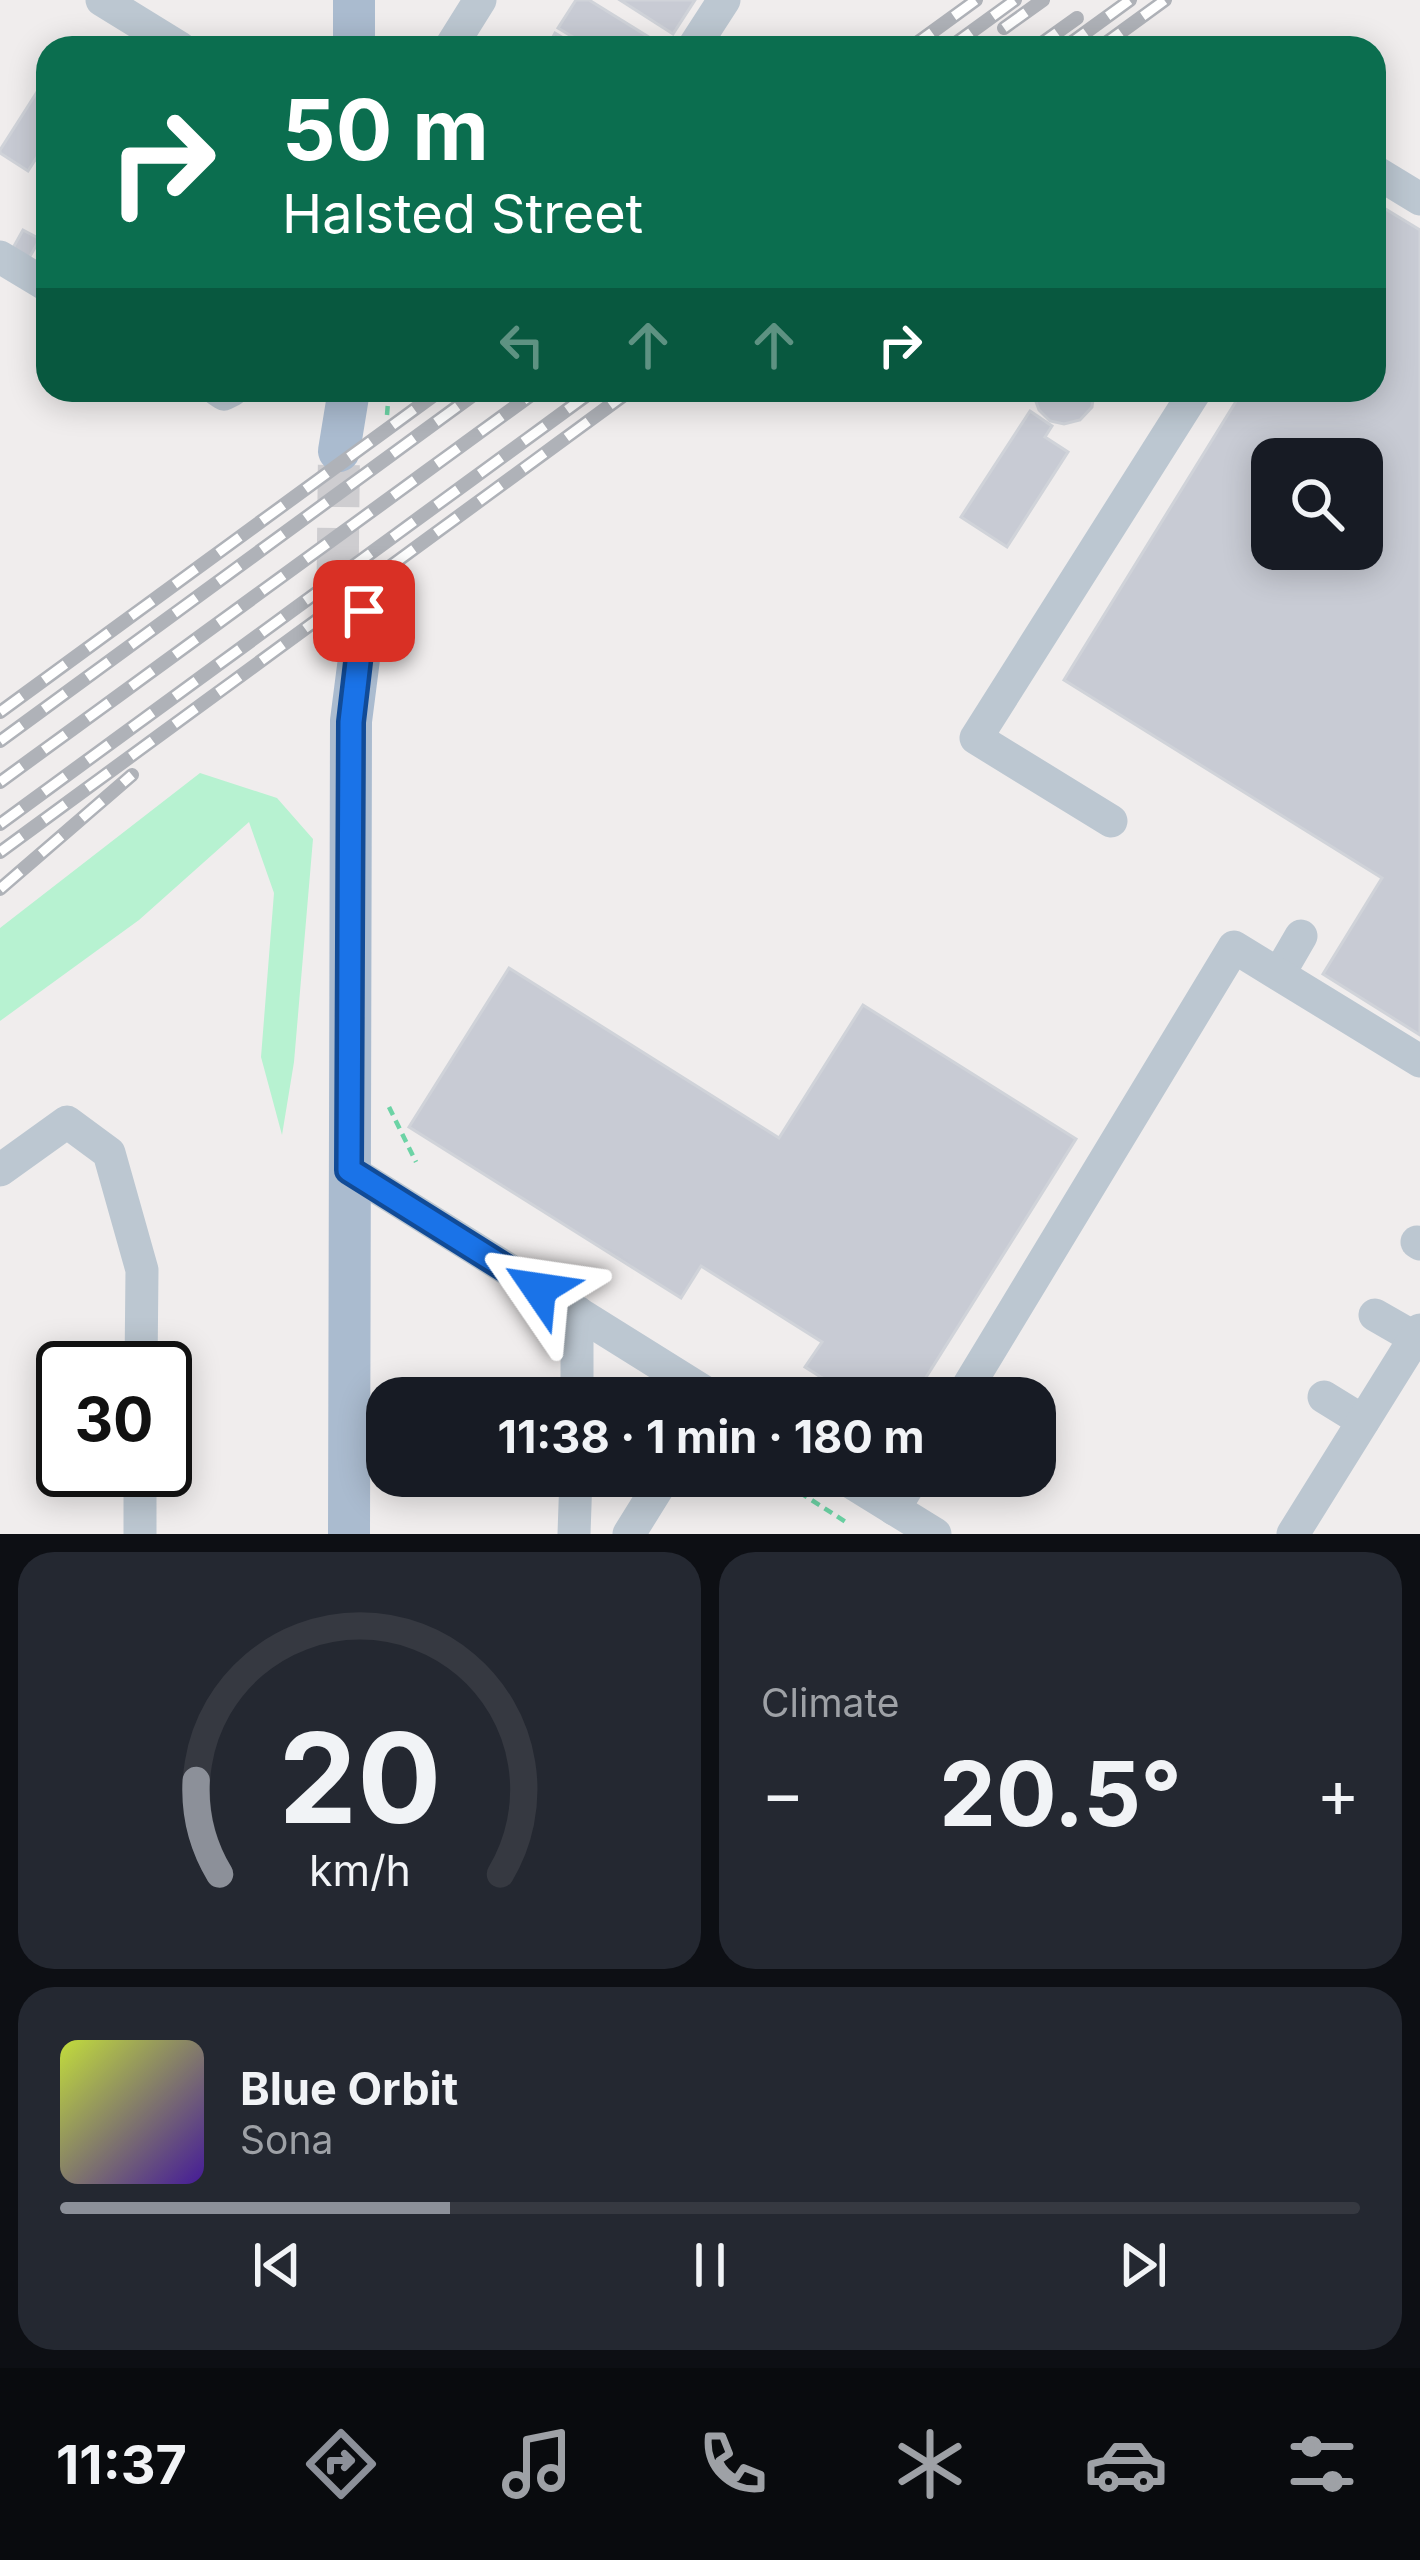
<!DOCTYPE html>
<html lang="en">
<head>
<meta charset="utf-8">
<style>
	:root { --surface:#171b24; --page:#242831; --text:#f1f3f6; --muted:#9ea1a6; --line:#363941; --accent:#8c9099 }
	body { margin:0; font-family:Inter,sans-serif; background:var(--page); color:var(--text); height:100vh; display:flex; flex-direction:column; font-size:45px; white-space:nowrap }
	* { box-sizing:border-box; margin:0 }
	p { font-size:39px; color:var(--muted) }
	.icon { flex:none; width:66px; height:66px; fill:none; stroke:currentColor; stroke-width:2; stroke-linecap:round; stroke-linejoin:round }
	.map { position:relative; height:1534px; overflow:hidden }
	.sheet { display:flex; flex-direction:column; gap:18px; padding:18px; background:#0d0f14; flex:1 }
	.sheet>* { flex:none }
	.banner { position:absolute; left:36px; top:36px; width:1350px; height:366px; border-radius:36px; box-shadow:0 6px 30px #0003; background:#0b6e4f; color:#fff; overflow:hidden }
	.tools { position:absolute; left:1251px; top:438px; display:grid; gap:24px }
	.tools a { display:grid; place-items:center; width:132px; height:132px; border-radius:24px; background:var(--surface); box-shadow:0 6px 30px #0003; font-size:60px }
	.speed { position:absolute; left:36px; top:1341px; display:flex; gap:24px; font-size:60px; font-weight:700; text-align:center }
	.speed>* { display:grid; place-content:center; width:156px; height:156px; border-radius:50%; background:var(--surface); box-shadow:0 6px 30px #0003; line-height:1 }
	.speed .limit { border:6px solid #111; border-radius:18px; background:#fff; color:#111 }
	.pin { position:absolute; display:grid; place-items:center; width:102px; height:102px; color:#fff; margin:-51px; border-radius:24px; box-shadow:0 6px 18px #0006 }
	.me { position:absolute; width:132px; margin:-66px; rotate:302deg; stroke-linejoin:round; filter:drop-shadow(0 0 9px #0008) }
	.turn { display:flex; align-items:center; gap:42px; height:252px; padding:0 48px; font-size:54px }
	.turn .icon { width:156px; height:156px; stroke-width:2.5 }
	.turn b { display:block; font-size:84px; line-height:102px }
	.lanes { display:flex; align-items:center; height:114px; padding:0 48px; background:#0003; justify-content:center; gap:60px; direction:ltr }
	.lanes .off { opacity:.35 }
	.big { font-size:90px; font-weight:700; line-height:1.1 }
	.sheet .tile { flex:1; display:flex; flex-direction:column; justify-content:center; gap:18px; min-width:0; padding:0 42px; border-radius:36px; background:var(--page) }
	.sheet .dial { align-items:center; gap:0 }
	.dial svg { height:312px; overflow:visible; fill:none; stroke:var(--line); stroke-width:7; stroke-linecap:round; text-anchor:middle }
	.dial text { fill:var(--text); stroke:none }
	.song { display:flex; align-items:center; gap:36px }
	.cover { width:144px; height:144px; border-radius:18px; background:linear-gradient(135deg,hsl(70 70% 55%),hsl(260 70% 35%)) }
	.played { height:12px; border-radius:6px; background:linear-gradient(90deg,var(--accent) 30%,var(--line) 30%) }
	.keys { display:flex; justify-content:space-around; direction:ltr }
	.heat { display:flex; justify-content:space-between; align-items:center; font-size:66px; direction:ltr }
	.sheet .tiles { flex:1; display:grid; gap:18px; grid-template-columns:1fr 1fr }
	.tile:last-child { grid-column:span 2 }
	.trip { position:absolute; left:366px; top:1377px; width:690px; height:120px; border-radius:36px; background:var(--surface); box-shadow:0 6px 30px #0003; font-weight:700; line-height:120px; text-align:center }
	.tab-bar { display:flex; height:192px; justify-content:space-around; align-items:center; background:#090b0e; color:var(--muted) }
	.tab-bar .icon { width:84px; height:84px }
	.tab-bar .current { color:var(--accent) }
	.tab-bar b { font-size:54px; color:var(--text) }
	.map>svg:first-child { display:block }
	.green { fill:#b7f2d1 }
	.building { fill:#c8cbd4; stroke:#d0d3d9; stroke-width:3; fill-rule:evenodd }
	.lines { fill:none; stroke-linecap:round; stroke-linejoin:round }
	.major-tunnel { stroke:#cecdd0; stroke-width:42; stroke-dasharray:42 21; stroke-linecap:butt }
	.path { stroke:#6cd3a5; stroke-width:4.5; stroke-dasharray:9 6; stroke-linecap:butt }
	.minor { stroke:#bcc7d1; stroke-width:33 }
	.major { stroke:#aabbcf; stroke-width:42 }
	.rail-casing { stroke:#afb2b8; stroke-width:14 }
	.rail { stroke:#fff; stroke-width:9; stroke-dasharray:27; stroke-linecap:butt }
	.route-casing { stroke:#114b97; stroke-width:30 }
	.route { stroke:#1a73e8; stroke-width:21 }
</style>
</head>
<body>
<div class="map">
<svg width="1420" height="1534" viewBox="0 0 1420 1534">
	<rect width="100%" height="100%" fill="#f0eded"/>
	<!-- green -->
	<path class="green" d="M200 773 277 798 313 839 294 1062 282 1135 261 1057 274 893 249 822 139 920 0 1021V928Z"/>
	<!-- building -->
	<g class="building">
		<path d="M576 0H589L665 47 591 48 558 28Z"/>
		<path d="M620 0H695L673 34Z"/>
		<path d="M555 33 580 48H547Z"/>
		<path d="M37 92 48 99V140L28 171 0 153V150Z"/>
		<path d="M1374 202 1420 230V1035L1323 974 1382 878 1064 680 1243 390H1374ZM1272 459H1362V549H1272Z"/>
		<path d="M23 230 40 239 29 258 13 248Z"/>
		<path d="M1035 390H1094V391L1092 407 1080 420 1064 424 1050 421 1039 410 1034 396Z"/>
		<path d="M1030 411 1052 426 1045 437 1068 452 1007 547 961 517Z"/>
		<path d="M509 968 779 1138 863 1005 1076 1139 913 1398H854L805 1367 822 1342 701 1266 681 1298 409 1127Z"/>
	</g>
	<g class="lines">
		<!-- major-tunnel -->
		<path class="major-tunnel" d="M337 633 339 451"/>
		<!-- path -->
		<g class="path">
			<path d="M387 415 389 390"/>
			<path d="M389 1107 416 1162"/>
			<path d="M774 1476 849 1524"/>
		</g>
		<!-- minor -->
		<g class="minor">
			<path d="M102 0 180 48"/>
			<path d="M450 48 480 0"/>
			<path d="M693 48 724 0"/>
			<path d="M1374 171 1420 199"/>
			<path d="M0 257 48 286"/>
			<path d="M218 390 224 394 232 390"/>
			<path d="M1111 821 976 738 1196 390"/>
			<path d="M1279 974 1301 936"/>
			<path d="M0 1170 67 1122 109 1153 142 1270 141 1368"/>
			<path d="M349 1170 714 1398"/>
			<path d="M1417 1242 1420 1244"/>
			<path d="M1375 1315 1415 1338"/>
			<path d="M1324 1397 1363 1421"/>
			<path d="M577 1398V1312"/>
			<path d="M961 1398 1234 947 1420 1061"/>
			<path d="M841 1476 935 1534"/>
			<path d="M894 1509 914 1476"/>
			<path d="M140 1534V1470"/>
			<path d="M574 1534 576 1476"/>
			<path d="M629 1534 665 1476"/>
			<path d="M1293 1534 1420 1330"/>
		</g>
		<!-- major -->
		<g class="major">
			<path d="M354 48V0"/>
			<path d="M339 451 349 390"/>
			<path d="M349 1534 351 721 365 612"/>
		</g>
		<!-- rail casing -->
		<g class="rail-casing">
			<g id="rail">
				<path d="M1004 28 1043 0"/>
				<path d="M910 48 976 0"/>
				<path d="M949 48 1015 0"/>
				<path d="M1035 48 1077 18"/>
				<path d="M1064 48 1130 0"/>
				<path d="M1099 48 1165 0"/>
				<path d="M0 712 441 390"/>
				<path d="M0 741 480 390"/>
				<path d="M0 782 538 390"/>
				<path d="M0 824 594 390"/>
				<path d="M0 852 631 390"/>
				<path d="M0 889 132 775"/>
			</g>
		</g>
		<!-- rail -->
		<use href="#rail" class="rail"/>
	</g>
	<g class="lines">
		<!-- route casing -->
		<g class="route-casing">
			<path id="route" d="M364 611 351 722 349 1170 539 1289"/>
		</g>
		<!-- route -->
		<use href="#route" class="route"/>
	</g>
</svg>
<div class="tools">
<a><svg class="icon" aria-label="search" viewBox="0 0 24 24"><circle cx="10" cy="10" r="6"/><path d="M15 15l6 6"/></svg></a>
</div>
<div class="speed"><div class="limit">30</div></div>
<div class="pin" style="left:364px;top:611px;background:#d93025"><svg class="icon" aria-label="arrive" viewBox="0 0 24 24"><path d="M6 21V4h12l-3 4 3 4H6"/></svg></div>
<svg class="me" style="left:539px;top:1289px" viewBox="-20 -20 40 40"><path d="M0-17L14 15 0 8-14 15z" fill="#1a73e8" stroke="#fff" stroke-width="4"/></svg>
<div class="trip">11:38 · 1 min · 180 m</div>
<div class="banner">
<div class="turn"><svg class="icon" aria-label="right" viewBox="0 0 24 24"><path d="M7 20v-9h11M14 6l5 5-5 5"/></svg><div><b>50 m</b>Halsted Street</div></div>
<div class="lanes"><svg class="icon off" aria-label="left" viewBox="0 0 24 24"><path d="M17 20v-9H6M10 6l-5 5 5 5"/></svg><svg class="icon off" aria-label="ahead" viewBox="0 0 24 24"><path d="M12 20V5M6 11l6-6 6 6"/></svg><svg class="icon off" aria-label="ahead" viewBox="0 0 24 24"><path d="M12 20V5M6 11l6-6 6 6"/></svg><svg class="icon" aria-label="right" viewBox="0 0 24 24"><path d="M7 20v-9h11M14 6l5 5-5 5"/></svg></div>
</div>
</div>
<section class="sheet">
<div class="tiles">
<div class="tile dial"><svg viewBox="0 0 100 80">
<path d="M14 69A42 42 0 1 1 86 69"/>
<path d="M14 69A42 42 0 0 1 8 45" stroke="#8c9099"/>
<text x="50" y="56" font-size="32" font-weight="700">20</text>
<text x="50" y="72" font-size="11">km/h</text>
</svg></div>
<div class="tile"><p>Climate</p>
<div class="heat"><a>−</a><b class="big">20.5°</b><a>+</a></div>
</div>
<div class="tile">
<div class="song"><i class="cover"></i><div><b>Blue Orbit</b><p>Sona</p></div></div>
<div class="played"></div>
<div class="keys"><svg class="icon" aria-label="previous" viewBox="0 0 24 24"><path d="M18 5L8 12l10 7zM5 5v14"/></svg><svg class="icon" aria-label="pause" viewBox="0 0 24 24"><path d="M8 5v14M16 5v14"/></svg><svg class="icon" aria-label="next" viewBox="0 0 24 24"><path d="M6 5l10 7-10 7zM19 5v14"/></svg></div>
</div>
</div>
</section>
<nav class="tab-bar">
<b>11:37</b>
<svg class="icon current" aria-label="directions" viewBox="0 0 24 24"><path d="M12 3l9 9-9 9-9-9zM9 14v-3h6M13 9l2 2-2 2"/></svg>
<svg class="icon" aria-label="music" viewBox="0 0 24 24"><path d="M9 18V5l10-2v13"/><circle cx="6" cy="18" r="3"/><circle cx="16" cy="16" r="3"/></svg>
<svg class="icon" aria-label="phone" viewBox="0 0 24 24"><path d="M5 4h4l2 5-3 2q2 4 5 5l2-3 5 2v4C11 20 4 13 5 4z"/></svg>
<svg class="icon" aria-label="climate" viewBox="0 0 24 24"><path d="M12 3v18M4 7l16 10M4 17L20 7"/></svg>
<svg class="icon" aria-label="car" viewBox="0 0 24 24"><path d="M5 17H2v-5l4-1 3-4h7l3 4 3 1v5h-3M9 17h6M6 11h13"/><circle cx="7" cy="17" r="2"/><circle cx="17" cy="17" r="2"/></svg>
<svg class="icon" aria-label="filters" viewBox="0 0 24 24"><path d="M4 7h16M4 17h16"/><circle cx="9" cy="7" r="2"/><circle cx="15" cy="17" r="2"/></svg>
</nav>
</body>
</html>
